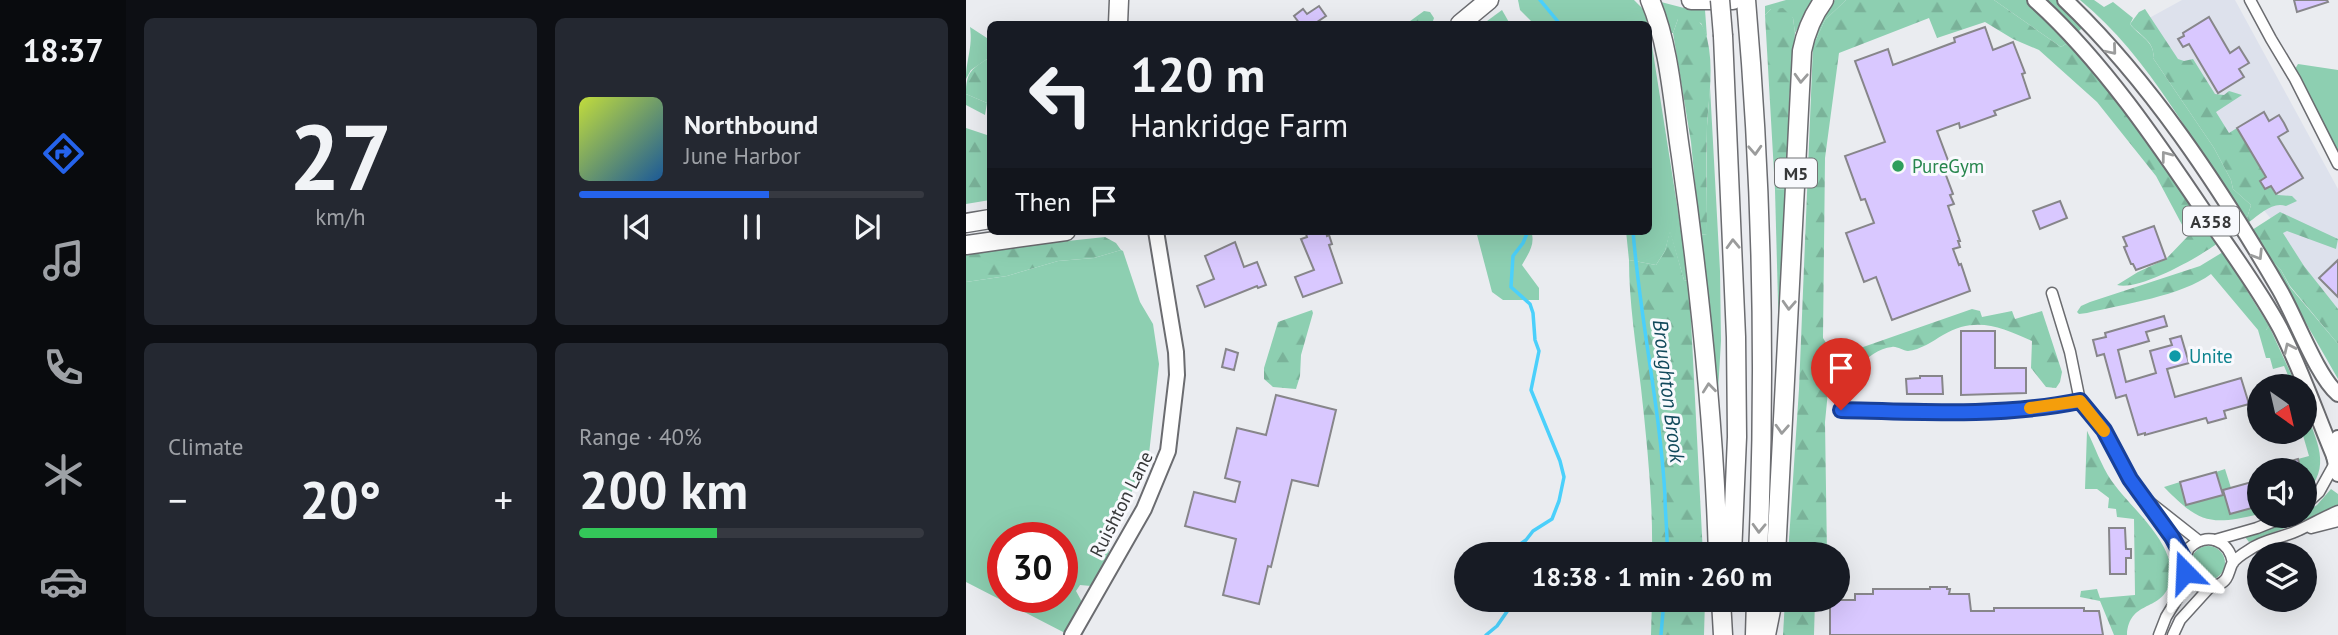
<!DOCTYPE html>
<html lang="en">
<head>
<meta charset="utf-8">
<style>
	:root { --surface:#171b24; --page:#242831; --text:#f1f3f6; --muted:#9ea1a6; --line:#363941; --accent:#2563eb }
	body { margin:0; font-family:"PT Sans",sans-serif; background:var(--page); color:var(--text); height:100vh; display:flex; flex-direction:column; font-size:26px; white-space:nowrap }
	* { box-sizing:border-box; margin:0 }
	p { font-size:23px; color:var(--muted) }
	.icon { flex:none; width:38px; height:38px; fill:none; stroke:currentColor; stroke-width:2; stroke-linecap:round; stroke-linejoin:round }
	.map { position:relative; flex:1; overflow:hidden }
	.panel { display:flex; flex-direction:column; gap:18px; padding:18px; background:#0d0f14; width:840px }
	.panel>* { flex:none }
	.guide { position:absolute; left:21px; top:21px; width:665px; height:214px; border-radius:10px; box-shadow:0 7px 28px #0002; background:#171b24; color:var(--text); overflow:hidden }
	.needle { width:46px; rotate:146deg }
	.fabs { position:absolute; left:1281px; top:374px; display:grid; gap:14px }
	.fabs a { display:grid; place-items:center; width:70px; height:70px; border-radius:50%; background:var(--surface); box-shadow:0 7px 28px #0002; font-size:35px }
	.speed { position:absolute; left:21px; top:522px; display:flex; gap:14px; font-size:35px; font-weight:700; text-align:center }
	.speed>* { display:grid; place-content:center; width:91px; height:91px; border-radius:50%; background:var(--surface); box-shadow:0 7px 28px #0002; line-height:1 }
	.speed .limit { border:10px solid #d22; background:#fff; color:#111 }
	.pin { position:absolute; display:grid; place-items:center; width:60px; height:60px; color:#fff; margin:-72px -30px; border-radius:50% 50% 50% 0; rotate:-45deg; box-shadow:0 0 7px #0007 }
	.pin .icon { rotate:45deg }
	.me { position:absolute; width:77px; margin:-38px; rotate:339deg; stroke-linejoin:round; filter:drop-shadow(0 0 5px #0008) }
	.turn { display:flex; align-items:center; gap:24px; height:147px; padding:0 28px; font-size:32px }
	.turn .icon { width:91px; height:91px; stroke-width:2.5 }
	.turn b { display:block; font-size:49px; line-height:60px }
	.then { display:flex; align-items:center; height:66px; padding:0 28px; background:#0003; gap:14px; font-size:26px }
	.big { font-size:52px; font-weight:700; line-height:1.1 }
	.panel .card { flex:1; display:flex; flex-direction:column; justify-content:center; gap:10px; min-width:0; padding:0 24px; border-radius:10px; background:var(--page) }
	.panel .dial { align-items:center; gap:0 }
	.dial b { font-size:91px; line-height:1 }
	.song { display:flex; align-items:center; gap:21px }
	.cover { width:84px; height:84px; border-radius:10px; background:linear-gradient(135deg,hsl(70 70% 55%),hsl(210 70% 35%)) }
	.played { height:7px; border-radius:4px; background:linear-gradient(90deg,var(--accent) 55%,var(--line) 55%) }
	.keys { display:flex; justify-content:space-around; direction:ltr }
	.heat { display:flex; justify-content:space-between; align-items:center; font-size:38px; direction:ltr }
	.charge { height:10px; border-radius:5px; background:linear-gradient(90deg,#34c759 40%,var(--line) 0) }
	.panel .tiles { flex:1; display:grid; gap:18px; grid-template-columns:repeat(2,1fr) }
	.trip { position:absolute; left:488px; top:542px; width:396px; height:70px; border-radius:35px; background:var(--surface); box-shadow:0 7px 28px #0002; font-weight:700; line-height:70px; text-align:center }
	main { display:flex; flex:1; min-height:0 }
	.tabs { display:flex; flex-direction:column; width:126px; justify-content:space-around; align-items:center; background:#090b0e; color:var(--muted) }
	.tabs .icon { width:49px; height:49px }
	.tabs .selected { color:var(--accent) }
	.tabs b { font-size:32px; color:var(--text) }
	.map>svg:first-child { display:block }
	.built { fill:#dde1ec }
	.green { fill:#8dcfb1; fill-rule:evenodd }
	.forest { fill:url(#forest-firs) }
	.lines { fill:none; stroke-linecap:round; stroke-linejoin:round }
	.stream { stroke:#4bd0fb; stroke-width:3.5 }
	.building { fill:#d9c8ff; stroke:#87868a; stroke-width:2 }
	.street-casing { stroke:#6b6c70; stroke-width:13 }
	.secondary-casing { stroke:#6b6c70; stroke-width:18 }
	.primary-casing { stroke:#6b6c70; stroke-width:18 }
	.highway-casing { stroke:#6b6c70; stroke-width:21 }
	.street { stroke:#fff; stroke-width:10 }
	.secondary { stroke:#fff; stroke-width:14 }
	.primary { stroke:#fff; stroke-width:14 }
	.highway { stroke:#fff; stroke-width:18 }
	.highway-bridge-casing { stroke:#6b6c70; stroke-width:21; stroke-linecap:butt }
	.highway-bridge { stroke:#fff; stroke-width:18 }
	.oneway { stroke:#9b9c9c }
	.route-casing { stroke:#184099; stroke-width:18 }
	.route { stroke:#2563eb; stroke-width:12 }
	.slow { stroke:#f59e0b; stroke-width:12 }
	.leisure-dot { fill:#2e9e5b; stroke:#f8f9fd; stroke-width:2.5 }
	.culture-dot { fill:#0f9aa8; stroke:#f8f9fd; stroke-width:2.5 }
	.labels { text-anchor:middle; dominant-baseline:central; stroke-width:6; stroke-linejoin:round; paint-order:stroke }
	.shield { fill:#f8f9fd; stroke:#717274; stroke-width:2 }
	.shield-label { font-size:18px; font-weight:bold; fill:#373839 }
	.leisure-label { font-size:19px; fill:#27864d; stroke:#f8f9fd; text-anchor:start }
	.culture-label { font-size:19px; fill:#0d838f; stroke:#f8f9fd; text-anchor:start }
	.street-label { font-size:19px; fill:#373839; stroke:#f8f9fd }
	.water-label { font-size:21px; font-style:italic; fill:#11495b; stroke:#f8f9fd }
</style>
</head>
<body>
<main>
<nav class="tabs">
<b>18:37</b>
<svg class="icon selected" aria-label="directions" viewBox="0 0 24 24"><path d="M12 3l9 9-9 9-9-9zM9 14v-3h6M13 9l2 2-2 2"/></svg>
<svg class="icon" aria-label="music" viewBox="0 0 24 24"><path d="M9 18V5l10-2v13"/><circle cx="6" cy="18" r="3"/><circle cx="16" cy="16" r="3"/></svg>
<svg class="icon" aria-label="phone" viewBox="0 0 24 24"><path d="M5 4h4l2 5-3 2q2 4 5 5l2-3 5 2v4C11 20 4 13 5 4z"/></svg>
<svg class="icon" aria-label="climate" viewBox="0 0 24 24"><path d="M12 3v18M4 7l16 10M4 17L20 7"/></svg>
<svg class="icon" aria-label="car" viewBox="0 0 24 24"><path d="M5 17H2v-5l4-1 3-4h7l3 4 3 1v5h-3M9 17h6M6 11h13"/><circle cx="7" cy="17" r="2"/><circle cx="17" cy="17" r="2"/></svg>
</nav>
<section class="panel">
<div class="tiles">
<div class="card dial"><b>27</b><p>km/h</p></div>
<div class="card">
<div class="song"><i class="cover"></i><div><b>Northbound</b><p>June Harbor</p></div></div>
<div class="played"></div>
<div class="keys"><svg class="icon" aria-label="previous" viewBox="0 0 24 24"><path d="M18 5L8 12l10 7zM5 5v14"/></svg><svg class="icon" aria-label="pause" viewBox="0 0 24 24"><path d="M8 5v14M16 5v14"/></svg><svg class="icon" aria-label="next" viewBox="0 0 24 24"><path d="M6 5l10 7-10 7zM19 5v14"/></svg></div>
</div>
<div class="card"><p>Climate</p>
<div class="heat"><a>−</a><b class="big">20°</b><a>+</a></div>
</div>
<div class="card"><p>Range · 40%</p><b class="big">200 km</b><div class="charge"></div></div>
</div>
</section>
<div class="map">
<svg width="1372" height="635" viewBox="0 0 1372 635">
	<defs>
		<pattern id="forest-firs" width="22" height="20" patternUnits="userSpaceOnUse" patternTransform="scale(1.75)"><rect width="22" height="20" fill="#8dcfb1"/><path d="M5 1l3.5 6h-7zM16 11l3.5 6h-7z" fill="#7ab299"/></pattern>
	</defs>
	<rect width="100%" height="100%" fill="#eaecf0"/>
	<!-- built -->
	<path class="built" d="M1216 0H1269L1372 189V309L1338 266 1317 233 1296 208 1176 25 1185 17Z"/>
	<!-- green -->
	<g class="green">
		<path d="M552 0H668L677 9 682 24H568L554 10Z"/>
		<path d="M820 0H848L829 33 827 18 805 9 799 15V6Z"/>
		<path d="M869 0H880L859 20 847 46C847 29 858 12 869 0Z"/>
		<path d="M1028 0H1061L1103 42 1095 47Z"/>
		<path d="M1079 0H1092L1118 26 1112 32Z"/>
		<path d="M1114 0H1128L1138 7 1147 2 1167 18 1164 24C1173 36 1190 42 1187 58L1248 148 1265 180 1267 189 1285 205 1281 218 1283 222 1279 224C1232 149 1183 56 1114 0Z"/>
		<path d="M695 2 718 8 739 10 741 37 735 23 712 19 707 33H705Z"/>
		<path d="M536 10 544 24H517Z"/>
		<path d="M4 27 24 40V57L5 70 0 79C0 59 7 48 4 27Z"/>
		<path d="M683 27 723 281 718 280 704 232 699 251 690 265 663 260 660 231H682Z"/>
		<path d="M1332 64 1372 70V153L1329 69Z"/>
		<path d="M744 87 754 271 755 341 752 391 734 235 741 234V126Z"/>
		<path d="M0 94 21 103 19 115 0 105Z"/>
		<path d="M821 189 813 339 809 190Z"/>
		<path d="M510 231H565C570 244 562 254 556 265L573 288V300H537L526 292Z"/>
		<path d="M155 250 157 251 174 302 187 324 193 364 183 454 150 526 144 525 139 534C150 554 136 569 125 586L114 585 110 591 116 602 99 633 0 582V282L41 276 92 261 128 258ZM37 537H96V597H37Z"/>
		<path d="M1302 257 1315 270 1324 287 1372 344V379Z"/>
		<path d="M1303 326 1331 387H1327L1318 366 1307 369 1304 358H1300L1292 330H1300Z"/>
		<path d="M1339 408C1350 442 1367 465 1339 495V471H1335L1332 459 1343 456 1336 432H1339Z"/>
		<path d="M1259 469 1265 488 1257 491 1264 514 1293 506V514C1244 526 1233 523 1198 487L1214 482 1220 505 1256 495 1250 472Z"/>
		<path d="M1365 489 1372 494V507L1283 542 1279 537 1339 516V513L1351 505Z"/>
		<circle cx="1242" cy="563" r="17"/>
	</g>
	<!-- forest -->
	<g class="forest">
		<path d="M880 0H1028L1095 47 1103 42 1149 99 1252 243C1233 257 1174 291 1151 285L1172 272 1200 259 1222 236 1190 176 1131 102 1073 50 1047 39 1019 22 971 38 963 18 873 53 859 158 857 338 867 354 880 353 1006 309 1014 311 1016 317 1046 311 1049 319 1076 311 1096 372 1094 382 1090 388 1080 387 1065 368 1066 341C1034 327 1010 316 977 335 967 341 954 350 942 351 937 351 931 346 926 347 913 348 901 357 894 367L864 371 859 422 861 555H822L833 389 847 46 859 20Z"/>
		<path d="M817 8 827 18 829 33 823 103 821 189 809 190 799 15 805 9Z"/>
		<path d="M1179 9 1212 59 1218 61 1227 59 1249 94 1258 95 1263 91 1276 95 1250 112 1263 133 1271 128 1300 177 1294 181 1299 189 1305 186 1312 195 1326 196 1331 201 1320 206C1307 201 1294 214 1283 222L1281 218 1285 205 1267 189 1265 180 1248 148 1187 58C1190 42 1173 35 1164 24L1173 12Z"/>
		<path d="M458 11 464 12 468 18 466 24H440Z"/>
		<path d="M721 15C732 18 739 26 741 38 748 66 743 97 741 125 740 161 741 198 741 234L734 235 725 142 707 33 712 19Z"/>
		<path d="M24 57V98L21 103 0 94C0 71 6 69 24 57Z"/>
		<path d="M0 128 24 136V200L0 204Z"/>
		<path d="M1314 212 1372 239 1370 249 1321 231 1317 233 1338 266 1372 309V344L1324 286 1315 270 1302 257 1286 230Z"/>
		<path d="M704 230 718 280 723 281 737 555H686C687 499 681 443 675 388 670 345 663 303 663 260L690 265 699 251Z"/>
		<path d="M139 237 150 243 155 250 128 258 92 261 41 276 0 282V252Z"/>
		<path d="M1257 252 1303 326 1300 330H1292L1245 274C1216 296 1157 304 1121 313L1113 314 1111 312 1115 306 1124 302 1234 266Z"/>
		<path d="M346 310 347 313 335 355 334 376 330 389 307 387 298 379V368L312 322Z"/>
		<path d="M1121 431C1129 447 1135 465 1145 480 1163 507 1216 547 1203 585 1194 612 1163 600 1161 635H1148L1134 601 1114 597 1115 591 1131 589 1134 598 1169 595 1168 519 1151 517 1150 509 1142 508 1143 498 1131 489H1119Z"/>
		<path d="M686 600H739L738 635H685Z"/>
		<path d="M819 600H849L848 635H817Z"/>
	</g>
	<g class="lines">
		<!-- stream -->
		<g class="stream">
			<path d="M574 0 594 24"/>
			<path d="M528 23V24"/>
			<path d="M667 231C674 320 694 407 699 496 699 515 702 535 701 555"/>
			<path d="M539 555 560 540 567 531 586 519 593 501 598 477 594 461 565 390 573 351 569 340 567 313 564 304 545 287 547 256 557 243 562 231"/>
			<path d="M520 635 531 626 549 600"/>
			<path d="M695 635 698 600"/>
		</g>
	</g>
	<!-- building -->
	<g class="building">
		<path d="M1328 0H1361L1362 2 1331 12Z"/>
		<path d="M353 6 360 16 348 24H334L328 16 337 9 341 14Z"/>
		<path d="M1243 17 1264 53 1273 47 1283 63 1273 69 1278 77 1252 93 1223 44 1217 47 1212 39 1218 36 1217 33Z"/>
		<path d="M1019 27 1027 50 1047 42 1059 73 1056 74 1064 98 1028 111 1030 115 994 128 993 123 971 131 983 163H981L983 168 978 170 987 194 984 195 988 204 982 206 994 241H992L994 247 987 249 993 265 995 264 1004 291 926 320 910 277 898 282 880 233 908 223 899 199 895 200 879 156 919 142 889 61 922 49 927 65 989 42 988 38Z"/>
		<path d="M1298 112 1303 121 1313 115 1318 123 1322 131 1312 137 1337 178 1310 194 1305 186 1299 189 1294 181 1300 177 1271 128Z"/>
		<path d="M1094 201 1101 218 1074 229 1067 211Z"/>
		<path d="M1188 226 1200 259 1170 270 1167 264H1165L1158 247 1161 246 1157 237Z"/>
		<path d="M339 231H360L361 236 363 235 366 244 363 245 376 283 337 297 329 277 348 270 335 239 341 237Z"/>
		<path d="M269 242 278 267 291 262 300 285 292 288 291 286 239 307 231 286 248 279 239 256Z"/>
		<path d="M1372 260V297L1353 278Z"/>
		<path d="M1198 316 1201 326 1180 332 1183 341 1152 350 1160 382 1190 373 1184 351 1206 345 1204 339 1215 336 1223 363 1201 369 1209 397 1275 378 1283 404 1258 411 1260 418 1242 423 1240 418 1179 435V433L1172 435 1160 395 1150 398 1138 354 1131 356 1127 340 1140 337 1139 333Z"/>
		<path d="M995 331H1029V368H1060V393L995 395Z"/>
		<path d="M260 349 272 353 268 370 256 367Z"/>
		<path d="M954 376H976L977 394H941L940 379 954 378Z"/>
		<path d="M310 395 370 410 352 486 326 480 305 567 302 566 293 604 257 595 270 539 219 526 228 492 269 502 274 482 259 478 271 428 300 435Z"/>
		<path d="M1332 459 1335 471H1301L1300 468Z"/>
		<path d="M1250 472 1257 495 1220 505 1214 482Z"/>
		<path d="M1293 480V506L1264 514 1257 490Z"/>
		<path d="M1143 528H1159L1160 549H1165V558H1160V574H1144Z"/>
		<path d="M964 587H981V589H984L983 594H1003L1005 611H1028V608H1118V611H1133L1137 635H864V600H889V594H907V589H964Z"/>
	</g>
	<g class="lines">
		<!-- street casing -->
		<g class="street-casing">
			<g id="street">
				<path d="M1284 0 1305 39 1329 79 1372 164"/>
				<path d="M1086 293 1104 352 1114 401 1138 430 1164 479 1180 500 1185 511 1206 537 1218 559"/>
				<path d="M875 410C954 411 1036 417 1114 401"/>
				<path d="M1181 500 1233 541"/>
				<path d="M1339 505 1353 492 1368 465"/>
				<path d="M1345 528 1372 521"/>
				<path d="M1249 540 1291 528 1321 516"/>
				<path d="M1267 563C1263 539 1240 532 1223 548 1211 568 1228 596 1252 585 1263 580 1262 573 1266 564 1269 559 1278 553 1283 550 1298 539 1317 538 1333 530 1346 524 1358 517 1372 511"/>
				<path d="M1193 635 1200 617 1214 594 1219 572"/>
				<path d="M1207 635 1214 620 1244 587"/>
			</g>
		</g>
		<!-- secondary casing -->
		<g class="secondary-casing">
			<path id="secondary" d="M106 635 178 509 202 451 211 375 210 352 190 231"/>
		</g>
		<!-- primary casing -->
		<g class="primary-casing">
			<g id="primary">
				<path d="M1069 0C1135 59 1192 143 1241 216 1266 253 1293 289 1314 328 1335 369 1350 413 1368 456"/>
				<path d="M1099 0C1184 81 1253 186 1312 287 1329 315 1350 375 1372 394"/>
				<path d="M1372 438 1368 456 1372 474"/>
			</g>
		</g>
		<!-- highway casing -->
		<g class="highway-casing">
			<g id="highway">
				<path d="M684 0C704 47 707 105 715 156 734 290 748 420 752 555"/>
				<path d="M725 0H767"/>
				<path d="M780 0C796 184 800 370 792 555"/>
				<path d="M152 24 153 0"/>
				<path d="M494 24 523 0"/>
				<path d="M757 36 770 337 771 437 766 555"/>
				<path d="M0 223 24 219"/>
				<path d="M0 245 100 231"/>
				<path d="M810 555 836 51C840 31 846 16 858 0"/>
				<path d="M755 600 757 635"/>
				<path d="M789 635 790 600"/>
				<path d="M800 635 807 600"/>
			</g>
		</g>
		<!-- street -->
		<use href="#street" class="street"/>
		<!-- secondary -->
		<use href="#secondary" class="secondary"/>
		<!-- primary -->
		<use href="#primary" class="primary"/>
		<!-- highway -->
		<use href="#highway" class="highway"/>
		<!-- highway-bridge casing -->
		<g class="highway-bridge-casing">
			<path id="highway-bridge" d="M754 0 757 36"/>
		</g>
		<!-- highway-bridge -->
		<use href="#highway-bridge" class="highway-bridge"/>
	</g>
	<!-- one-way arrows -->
	<defs><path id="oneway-chevron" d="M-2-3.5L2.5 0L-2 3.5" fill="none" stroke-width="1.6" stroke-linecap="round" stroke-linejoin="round" transform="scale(1.75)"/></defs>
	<g class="oneway">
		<use href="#oneway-chevron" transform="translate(1146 50) rotate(50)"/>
		<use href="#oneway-chevron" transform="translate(835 78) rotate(93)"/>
		<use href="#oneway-chevron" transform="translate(789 150) rotate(87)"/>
		<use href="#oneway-chevron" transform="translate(1200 156) rotate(-127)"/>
		<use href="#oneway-chevron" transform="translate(767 244) rotate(-92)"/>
		<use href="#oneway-chevron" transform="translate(1292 255) rotate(58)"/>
		<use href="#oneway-chevron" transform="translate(823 305) rotate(93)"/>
		<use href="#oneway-chevron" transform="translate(1323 348) rotate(-115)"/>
		<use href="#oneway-chevron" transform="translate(743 388) rotate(-96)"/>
		<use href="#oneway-chevron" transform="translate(816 429) rotate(93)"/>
		<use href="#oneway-chevron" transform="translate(793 528) rotate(92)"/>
	</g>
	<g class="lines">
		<!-- route casing -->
		<g class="route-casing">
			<path id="route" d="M875 410C954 412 1036 417 1114 401L1138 430 1164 479 1206 537 1218 559 1219 572"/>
		</g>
		<!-- route -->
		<use href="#route" class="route"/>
		<!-- slow -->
		<path class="slow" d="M1064 408 1114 401 1138 431"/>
	</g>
	<!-- markers -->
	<circle class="leisure-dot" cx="932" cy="166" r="7"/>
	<circle class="culture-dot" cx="1209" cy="356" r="7"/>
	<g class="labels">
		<!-- shield labels -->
		<g class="shield">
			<rect x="809" y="158.5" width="42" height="29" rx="5"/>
			<rect x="1217" y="206.5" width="56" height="29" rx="5"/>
		</g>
		<g class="shield-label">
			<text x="830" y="173">M5</text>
			<text x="1245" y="221">A358</text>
		</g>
		<!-- leisure labels -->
		<g class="leisure-label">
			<text x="946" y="166">PureGym</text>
		</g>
		<!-- culture labels -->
		<g class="culture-label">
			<text x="1223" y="356">Unite</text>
		</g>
		<!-- street labels -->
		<g class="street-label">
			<text transform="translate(155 504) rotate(-63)">Ruishton Lane</text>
		</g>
		<!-- water labels -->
		<g class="water-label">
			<text transform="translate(703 391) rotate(83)">Broughton Brook</text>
		</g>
	</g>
</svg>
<div class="fabs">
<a><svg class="needle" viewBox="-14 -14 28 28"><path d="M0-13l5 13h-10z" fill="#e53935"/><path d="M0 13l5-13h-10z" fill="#9ea1a6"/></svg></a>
<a><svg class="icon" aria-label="sound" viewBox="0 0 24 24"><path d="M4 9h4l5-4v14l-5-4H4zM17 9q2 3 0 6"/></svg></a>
<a><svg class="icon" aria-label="layers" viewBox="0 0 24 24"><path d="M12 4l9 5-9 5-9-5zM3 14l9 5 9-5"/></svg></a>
</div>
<div class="speed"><div class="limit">30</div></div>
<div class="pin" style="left:875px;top:410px;background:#d93025"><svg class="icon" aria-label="arrive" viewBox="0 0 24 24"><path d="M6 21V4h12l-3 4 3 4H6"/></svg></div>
<svg class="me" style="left:1219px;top:572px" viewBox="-20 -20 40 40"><path d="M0-17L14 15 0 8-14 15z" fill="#2563eb" stroke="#fff" stroke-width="4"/></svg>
<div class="trip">18:38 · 1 min · 260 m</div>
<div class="guide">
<div class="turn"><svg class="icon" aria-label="left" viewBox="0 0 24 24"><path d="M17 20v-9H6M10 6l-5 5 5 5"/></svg><div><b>120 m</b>Hankridge Farm</div></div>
<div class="then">Then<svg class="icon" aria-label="arrive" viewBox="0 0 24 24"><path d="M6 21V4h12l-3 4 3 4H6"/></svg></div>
</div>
</div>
</main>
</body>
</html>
